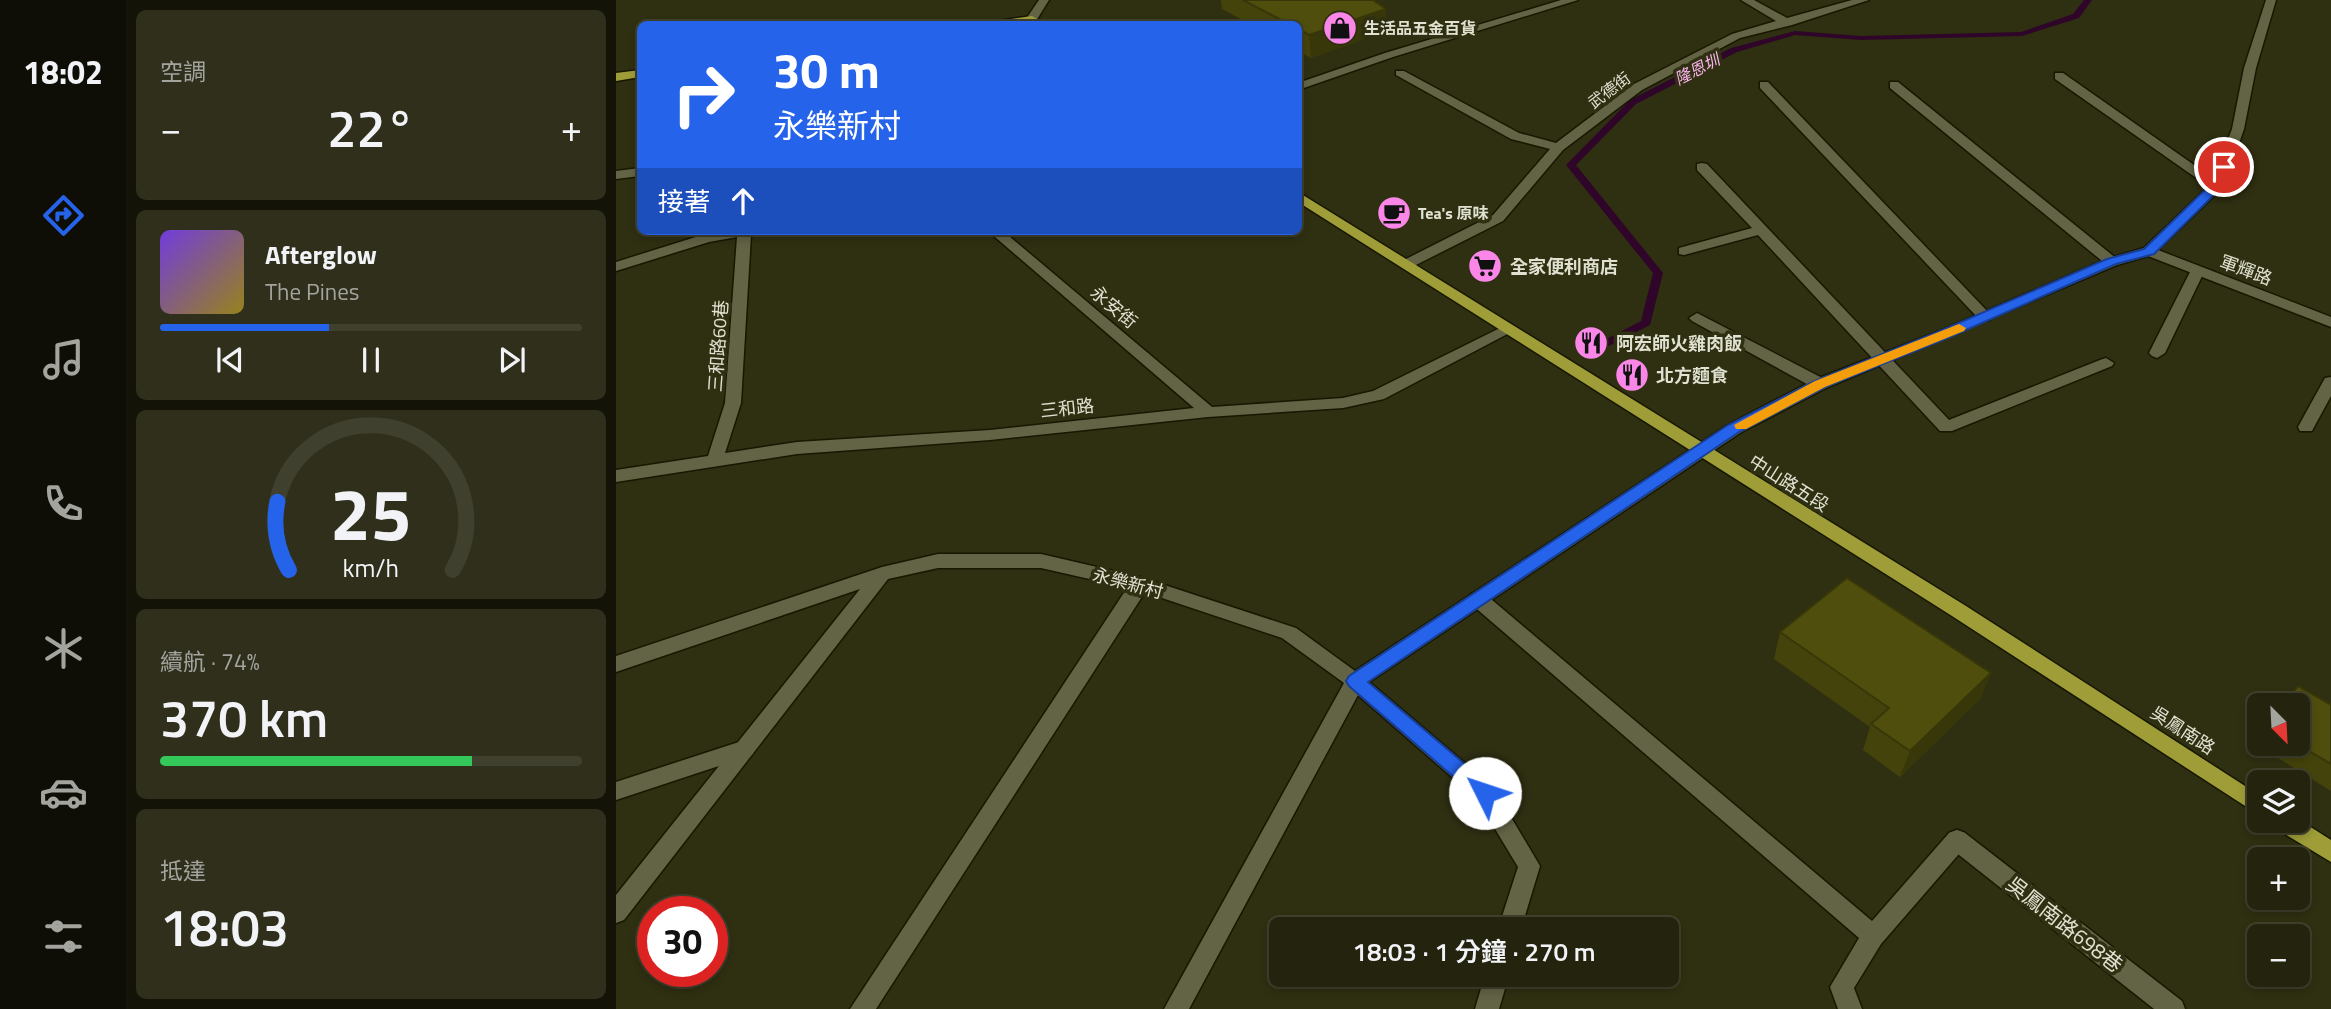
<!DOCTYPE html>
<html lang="zh-TW">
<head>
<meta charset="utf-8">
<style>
	:root { --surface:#23230e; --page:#2f2f1c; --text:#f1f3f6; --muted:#a3a49e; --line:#40402e; --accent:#2563eb }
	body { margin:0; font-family:"Titillium Web","Noto Sans TC",sans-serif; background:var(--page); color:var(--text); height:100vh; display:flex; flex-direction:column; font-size:26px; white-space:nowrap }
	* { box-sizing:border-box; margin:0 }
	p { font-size:23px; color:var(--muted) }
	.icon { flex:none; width:38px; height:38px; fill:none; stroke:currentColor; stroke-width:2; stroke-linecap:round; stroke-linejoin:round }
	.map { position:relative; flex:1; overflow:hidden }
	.side { display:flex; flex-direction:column; gap:10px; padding:10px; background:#131308; width:490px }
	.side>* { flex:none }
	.banner { position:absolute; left:21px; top:21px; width:665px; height:214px; border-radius:10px; box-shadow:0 4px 10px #0003,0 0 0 2px var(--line); background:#2563eb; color:#fff; overflow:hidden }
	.needle { width:46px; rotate:156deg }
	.fabs { position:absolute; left:1631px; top:693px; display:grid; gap:14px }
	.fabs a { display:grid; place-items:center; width:63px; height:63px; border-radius:10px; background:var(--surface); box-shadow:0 4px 10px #0003,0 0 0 2px var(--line); font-size:35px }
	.speed { position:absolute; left:21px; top:896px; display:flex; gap:14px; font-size:35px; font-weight:700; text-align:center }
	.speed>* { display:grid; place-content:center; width:91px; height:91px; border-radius:50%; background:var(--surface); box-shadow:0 4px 10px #0003,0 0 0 2px var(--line); line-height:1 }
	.speed .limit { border:10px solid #d22; background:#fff; color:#111 }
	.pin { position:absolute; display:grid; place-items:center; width:60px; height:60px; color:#fff; margin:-30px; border:4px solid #fff; border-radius:50%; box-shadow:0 2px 7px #0007 }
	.me { position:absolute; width:77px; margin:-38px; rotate:311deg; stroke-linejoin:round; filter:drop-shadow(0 0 5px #0008) }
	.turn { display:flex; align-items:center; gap:24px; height:147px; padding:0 21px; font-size:32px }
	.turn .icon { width:91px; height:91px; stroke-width:2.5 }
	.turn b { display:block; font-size:49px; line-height:60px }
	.then { display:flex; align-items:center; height:66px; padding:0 21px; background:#0003; gap:14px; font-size:26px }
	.big { font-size:52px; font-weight:600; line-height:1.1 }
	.side .widget { flex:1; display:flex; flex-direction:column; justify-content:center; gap:10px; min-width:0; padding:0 24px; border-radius:10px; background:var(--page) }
	.side .dial { align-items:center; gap:0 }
	.dial svg { height:182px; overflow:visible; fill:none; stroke:var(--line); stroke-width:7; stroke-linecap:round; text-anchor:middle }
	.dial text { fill:var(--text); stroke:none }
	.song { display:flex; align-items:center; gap:21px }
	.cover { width:84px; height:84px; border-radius:10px; background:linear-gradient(135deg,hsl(260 70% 55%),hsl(50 70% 35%)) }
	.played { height:7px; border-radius:4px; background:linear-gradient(90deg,var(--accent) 40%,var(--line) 40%) }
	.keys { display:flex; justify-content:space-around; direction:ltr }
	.heat { display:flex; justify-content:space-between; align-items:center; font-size:38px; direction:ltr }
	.charge { height:10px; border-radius:5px; background:linear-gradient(90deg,#34c759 74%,var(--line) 0) }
	.trip { position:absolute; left:653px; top:917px; width:410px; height:70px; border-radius:10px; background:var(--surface); box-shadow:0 4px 10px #0003,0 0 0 2px var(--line); font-weight:600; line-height:70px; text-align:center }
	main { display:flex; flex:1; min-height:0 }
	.tabs { display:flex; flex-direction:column; width:126px; justify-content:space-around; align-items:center; background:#0e0e06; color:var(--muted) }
	.tabs .icon { width:49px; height:49px }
	.tabs .current { color:var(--accent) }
	.tabs b { font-size:32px; color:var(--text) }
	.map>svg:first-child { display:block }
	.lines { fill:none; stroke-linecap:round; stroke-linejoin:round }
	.stream { fill:#2f0629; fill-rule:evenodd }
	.service-casing { stroke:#181700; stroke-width:3 }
	.minor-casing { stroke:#181700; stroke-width:3 }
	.secondary-casing { stroke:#181700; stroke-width:3 }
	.primary-casing { stroke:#181700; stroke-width:3 }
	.service { fill:#636445; fill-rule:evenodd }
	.minor { fill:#636445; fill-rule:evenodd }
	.secondary { fill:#636445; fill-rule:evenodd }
	.primary { fill:#9e9d38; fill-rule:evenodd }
	.wall { fill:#44430b }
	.shaded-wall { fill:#373709 }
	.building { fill:#4f4e0d; stroke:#373709; stroke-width:2 }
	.route { fill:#2563eb; stroke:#184099; stroke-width:2 }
	.slow { fill:#f59e0b }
	.labels { text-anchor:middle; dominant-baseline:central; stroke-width:7; stroke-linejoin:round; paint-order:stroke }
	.far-poi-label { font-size:16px; font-weight:bold; fill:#e0e1d0; stroke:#2f2f12; text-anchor:start }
	.far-water-label { font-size:16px; font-style:italic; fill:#fdb4ef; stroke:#2f2f12 }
	.far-street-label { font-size:16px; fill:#e0e1d0; stroke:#2f2f12 }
	.poi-label { font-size:18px; font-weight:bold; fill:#e0e1d0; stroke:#2f2f12; text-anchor:start }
	.street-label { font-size:18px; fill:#e0e1d0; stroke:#2f2f12 }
	.near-street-label { font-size:21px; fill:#e0e1d0; stroke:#2f2f12 }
</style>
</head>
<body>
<main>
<nav class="tabs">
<b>18:02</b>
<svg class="icon current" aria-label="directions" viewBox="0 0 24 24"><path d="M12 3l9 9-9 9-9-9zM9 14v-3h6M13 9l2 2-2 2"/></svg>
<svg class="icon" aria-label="music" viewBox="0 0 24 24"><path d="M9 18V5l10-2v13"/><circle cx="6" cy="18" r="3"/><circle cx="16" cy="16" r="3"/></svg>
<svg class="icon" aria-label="phone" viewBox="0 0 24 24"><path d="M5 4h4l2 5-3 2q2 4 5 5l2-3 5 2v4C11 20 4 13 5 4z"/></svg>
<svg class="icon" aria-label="climate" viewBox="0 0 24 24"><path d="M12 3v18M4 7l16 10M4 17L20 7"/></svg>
<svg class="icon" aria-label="car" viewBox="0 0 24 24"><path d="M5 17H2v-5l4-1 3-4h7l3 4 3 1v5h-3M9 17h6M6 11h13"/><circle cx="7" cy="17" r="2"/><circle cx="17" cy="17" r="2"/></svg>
<svg class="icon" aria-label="filters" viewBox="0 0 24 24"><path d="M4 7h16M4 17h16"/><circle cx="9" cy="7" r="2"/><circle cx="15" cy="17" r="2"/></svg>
</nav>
<section class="side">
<div class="widget"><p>空調</p>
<div class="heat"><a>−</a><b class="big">22°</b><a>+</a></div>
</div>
<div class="widget">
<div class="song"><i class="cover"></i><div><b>Afterglow</b><p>The Pines</p></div></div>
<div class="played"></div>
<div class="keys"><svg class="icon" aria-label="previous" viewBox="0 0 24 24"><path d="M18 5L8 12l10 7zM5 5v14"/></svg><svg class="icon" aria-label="pause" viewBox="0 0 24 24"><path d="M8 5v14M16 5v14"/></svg><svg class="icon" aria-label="next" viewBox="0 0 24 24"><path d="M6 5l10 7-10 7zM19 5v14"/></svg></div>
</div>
<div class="widget dial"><svg viewBox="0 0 100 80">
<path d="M14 69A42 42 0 1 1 86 69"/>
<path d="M14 69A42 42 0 0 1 9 39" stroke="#2563eb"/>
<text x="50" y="56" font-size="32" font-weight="700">25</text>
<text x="50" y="72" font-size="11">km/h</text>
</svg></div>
<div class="widget"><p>續航 · 74%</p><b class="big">370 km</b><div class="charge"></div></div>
<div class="widget"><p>抵達</p><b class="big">18:03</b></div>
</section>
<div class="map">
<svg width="1715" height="1009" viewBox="0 0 1715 1009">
	<rect width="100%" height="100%" fill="#2f2f12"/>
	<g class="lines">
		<!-- stream -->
		<path class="stream" d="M1468 0H1476L1463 18 1406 36 1245 40 1179 35 1121 52 1020 104 960 165 1047 273 1034 325 983 351H975L974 349 975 347 1025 321 1037 273 950 165 1014 100 1115 48 1179 31 1245 36 1405 32 1457 14Z"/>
		<!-- service casing -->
		<g class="service-casing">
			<g id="service">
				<path d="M1439 73H1447L1608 186 1601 190 1596 189 1439 79Z"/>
				<path d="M1144 82H1152L1374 314 1377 317 1374 320H1364L1144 88Z"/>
				<path d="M1274 82H1282L1501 259V265H1491L1274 88Z"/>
				<path d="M1086 163 1091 164 1333 420 1484 360 1490 358 1498 363 1496 366 1336 431H1324L1142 235 1068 255 1063 254V248L1136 228 1081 170V164Z"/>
				<path d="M24 168V176L0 179V171Z"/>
				<path d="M1581 268 1588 272 1549 353 1541 358 1536 356 1533 353 1574 272Z"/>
				<path d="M1081 313 1210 380 1212 384 1210 388H1198L1076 321 1073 318Z"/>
				<path d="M1715 377V396L1698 427 1696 431H1684L1682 427 1709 378Z"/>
				<path d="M524 577 531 579 533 584 531 589 260 1009H234L517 579Z"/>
				<path d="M862 592 869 594 1256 921 1333 833 1341 830 1349 833 1352 840 1349 847 1265 944 1238 988 1246 1009H1222L1214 987 1243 938 855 604 853 599 855 594Z"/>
				<path d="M129 740 136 743 139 749 136 755 0 800V782Z"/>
			</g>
		</g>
		<!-- minor casing -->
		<g class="minor-casing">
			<g id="minor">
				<path d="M945 0H962L777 57 682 90V83L769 53Z"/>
				<path d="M1125 0H1138L1171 18 1236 0H1253L1176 25 1124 38 1026 90 947 150 887 221 796 267H786V261L877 215 934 149 895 139 780 75V71H788L903 133 940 143 1018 84 1116 34 1160 21Z"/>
				<path d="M1650 0H1660L1640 68 1628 129 1608 186 1542 250 1715 317V327L1532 256 1501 265 1210 388 1124 433 753 682 877 787 924 866 905 929H882L902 867 861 799 742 695 573 1009H548L728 683 666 638 522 590 425 568H322L272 579 8 920 0 923V895L244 589 0 672V656L266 567 322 554H425L524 577 680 628 739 671 1112 425 1198 380 1324 331 1491 259 1528 248 1595 184 1616 129 1628 68Z"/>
				<path d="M108 231H140L135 235 125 403 109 453 181 442 374 430 578 408 372 231H387L596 407 727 398 757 391 886 327 891 325 899 330 768 399 727 408 592 417 374 440 181 454 0 482V470L92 456 109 403 121 237 93 242 0 271V262L86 235Z"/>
				<path d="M1341 830 1349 833 1566 1001 1569 1009H1538L1333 847 1330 840 1333 833Z"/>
				<path d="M869 975H893L883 1009H859Z"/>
			</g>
		</g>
		<!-- secondary casing -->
		<g class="secondary-casing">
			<path id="secondary" d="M423 0H433L420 21H412L410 19Z"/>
		</g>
		<!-- primary casing -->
		<g class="primary-casing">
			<g id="primary">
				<path d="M416 16 430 24H375L381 21Z"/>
				<path d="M24 70V77L0 81V73Z"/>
				<path d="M682 192 1350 606 1643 795V815L1336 616 682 202Z"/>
				<path d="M1682 819 1715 840V862L1659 828 1656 821Z"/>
			</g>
		</g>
		<!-- service -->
		<use href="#service" class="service"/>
		<!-- minor -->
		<use href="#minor" class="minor"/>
		<!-- secondary -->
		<use href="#secondary" class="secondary"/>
		<!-- primary -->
		<use href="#primary" class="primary"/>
	</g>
	<!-- wall -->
	<g class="wall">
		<path d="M605 0H757L771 31 695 58 682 51V24H634L606 9Z"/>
		<path d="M1164 632 1375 673 1364 699 1284 777 1247 750 1254 727 1158 659Z"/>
		<path d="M1715 705V791L1638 743 1643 735V744H1682Z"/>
	</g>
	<!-- shaded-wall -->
	<g class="shaded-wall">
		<path d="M770 9 771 31 695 58 693 35Z"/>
		<path d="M1375 673 1364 699 1284 777 1294 751Z"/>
	</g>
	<!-- building -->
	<g class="building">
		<path d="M627 0H757L770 9 693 35 682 29V24H673Z"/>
		<path d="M1231 578 1375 673 1294 751 1255 724 1273 708 1164 632Z"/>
		<path d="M1682 686 1715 705V764L1681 744 1682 705H1666Z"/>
	</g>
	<!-- route -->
	<path class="route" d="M1604 164 1614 167 1605 188 1538 254 1500 264 1334 337 1209 387 1123 432 752 682 876 787 879 793 876 799 869 801 863 799 733 686 730 681 733 676 1112 425 1199 381 1324 331 1491 259 1528 249 1595 184Z"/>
	<!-- slow -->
	<path class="slow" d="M1343 324 1350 328 1348 331 1209 387 1130 429H1120L1118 425 1199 381Z"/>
	<!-- icons -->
	<defs>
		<g id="shop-disc" transform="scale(1.75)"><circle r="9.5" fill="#fa87e7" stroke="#2f2f12"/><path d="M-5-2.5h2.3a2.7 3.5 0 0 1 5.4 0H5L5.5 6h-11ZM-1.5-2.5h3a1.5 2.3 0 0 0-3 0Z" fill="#111"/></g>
		<g id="cafe-disc" transform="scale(1.75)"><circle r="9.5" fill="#fa87e7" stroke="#2f2f12"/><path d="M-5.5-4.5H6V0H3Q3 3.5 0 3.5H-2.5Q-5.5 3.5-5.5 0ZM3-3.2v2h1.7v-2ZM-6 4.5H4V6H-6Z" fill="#111"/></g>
		<g id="supermarket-disc" transform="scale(1.75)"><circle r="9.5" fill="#fa87e7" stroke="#2f2f12"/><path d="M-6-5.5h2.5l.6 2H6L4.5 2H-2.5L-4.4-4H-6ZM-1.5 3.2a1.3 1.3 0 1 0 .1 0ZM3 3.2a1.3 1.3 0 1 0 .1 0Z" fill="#111"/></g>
		<g id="restaurant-disc" transform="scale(1.75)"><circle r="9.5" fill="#fa87e7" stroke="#2f2f12"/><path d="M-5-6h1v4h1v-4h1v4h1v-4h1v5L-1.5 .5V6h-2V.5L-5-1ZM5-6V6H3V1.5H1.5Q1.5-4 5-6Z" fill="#111"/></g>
	</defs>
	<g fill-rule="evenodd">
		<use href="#shop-disc" x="724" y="28"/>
		<use href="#cafe-disc" x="778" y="213"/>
		<use href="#supermarket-disc" x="869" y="266"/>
		<use href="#restaurant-disc" x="975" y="343"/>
		<use href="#restaurant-disc" x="1016" y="375"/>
	</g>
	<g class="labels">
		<!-- far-poi labels -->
		<g class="far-poi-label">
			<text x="748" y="28">生活品五金百貨</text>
			<text x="802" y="213">Tea's 原味</text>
		</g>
		<!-- far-water labels -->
		<g class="far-water-label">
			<text transform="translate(1081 69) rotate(-27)">隆恩圳</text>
		</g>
		<!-- far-street labels -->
		<g class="far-street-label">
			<text transform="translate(993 90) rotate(-37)">武德街</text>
		</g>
		<!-- poi labels -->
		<g class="poi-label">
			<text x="894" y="266">全家便利商店</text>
			<text x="1000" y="343">阿宏師火雞肉飯</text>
			<text x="1040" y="375">北方麵食</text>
		</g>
		<!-- street labels -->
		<g class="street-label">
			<text transform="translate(1630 270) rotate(20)">軍輝路</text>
			<text transform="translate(498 307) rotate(40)">永安街</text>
			<text transform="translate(102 346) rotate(-86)">三和路60巷</text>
			<text transform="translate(451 408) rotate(-6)">三和路</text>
			<text transform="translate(1173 483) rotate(32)">中山路五段</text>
			<text transform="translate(512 583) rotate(15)">永樂新村</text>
			<text transform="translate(1567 730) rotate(33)">吳鳳南路</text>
		</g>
		<!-- near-street labels -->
		<g class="near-street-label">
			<text transform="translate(1449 924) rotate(38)">吳鳳南路698巷</text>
		</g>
	</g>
</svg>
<div class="fabs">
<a><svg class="needle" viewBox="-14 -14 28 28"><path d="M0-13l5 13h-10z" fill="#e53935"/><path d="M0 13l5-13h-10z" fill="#a3a49e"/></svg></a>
<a><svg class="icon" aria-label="layers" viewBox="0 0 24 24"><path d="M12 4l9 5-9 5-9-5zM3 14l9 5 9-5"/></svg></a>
<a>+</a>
<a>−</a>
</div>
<div class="speed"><div class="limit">30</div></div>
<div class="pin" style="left:1608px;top:167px;background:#d93025"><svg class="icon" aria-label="arrive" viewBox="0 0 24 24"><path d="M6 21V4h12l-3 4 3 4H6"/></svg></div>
<svg class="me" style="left:869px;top:793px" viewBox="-20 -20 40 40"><circle r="19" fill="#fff"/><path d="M0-13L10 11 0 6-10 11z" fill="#2563eb"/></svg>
<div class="trip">18:03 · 1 分鐘 · 270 m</div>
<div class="banner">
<div class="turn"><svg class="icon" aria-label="right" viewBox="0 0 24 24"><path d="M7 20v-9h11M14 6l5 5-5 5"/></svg><div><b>30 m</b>永樂新村</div></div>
<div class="then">接著<svg class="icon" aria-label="ahead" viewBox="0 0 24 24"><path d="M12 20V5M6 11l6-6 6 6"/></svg></div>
</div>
</div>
</main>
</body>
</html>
